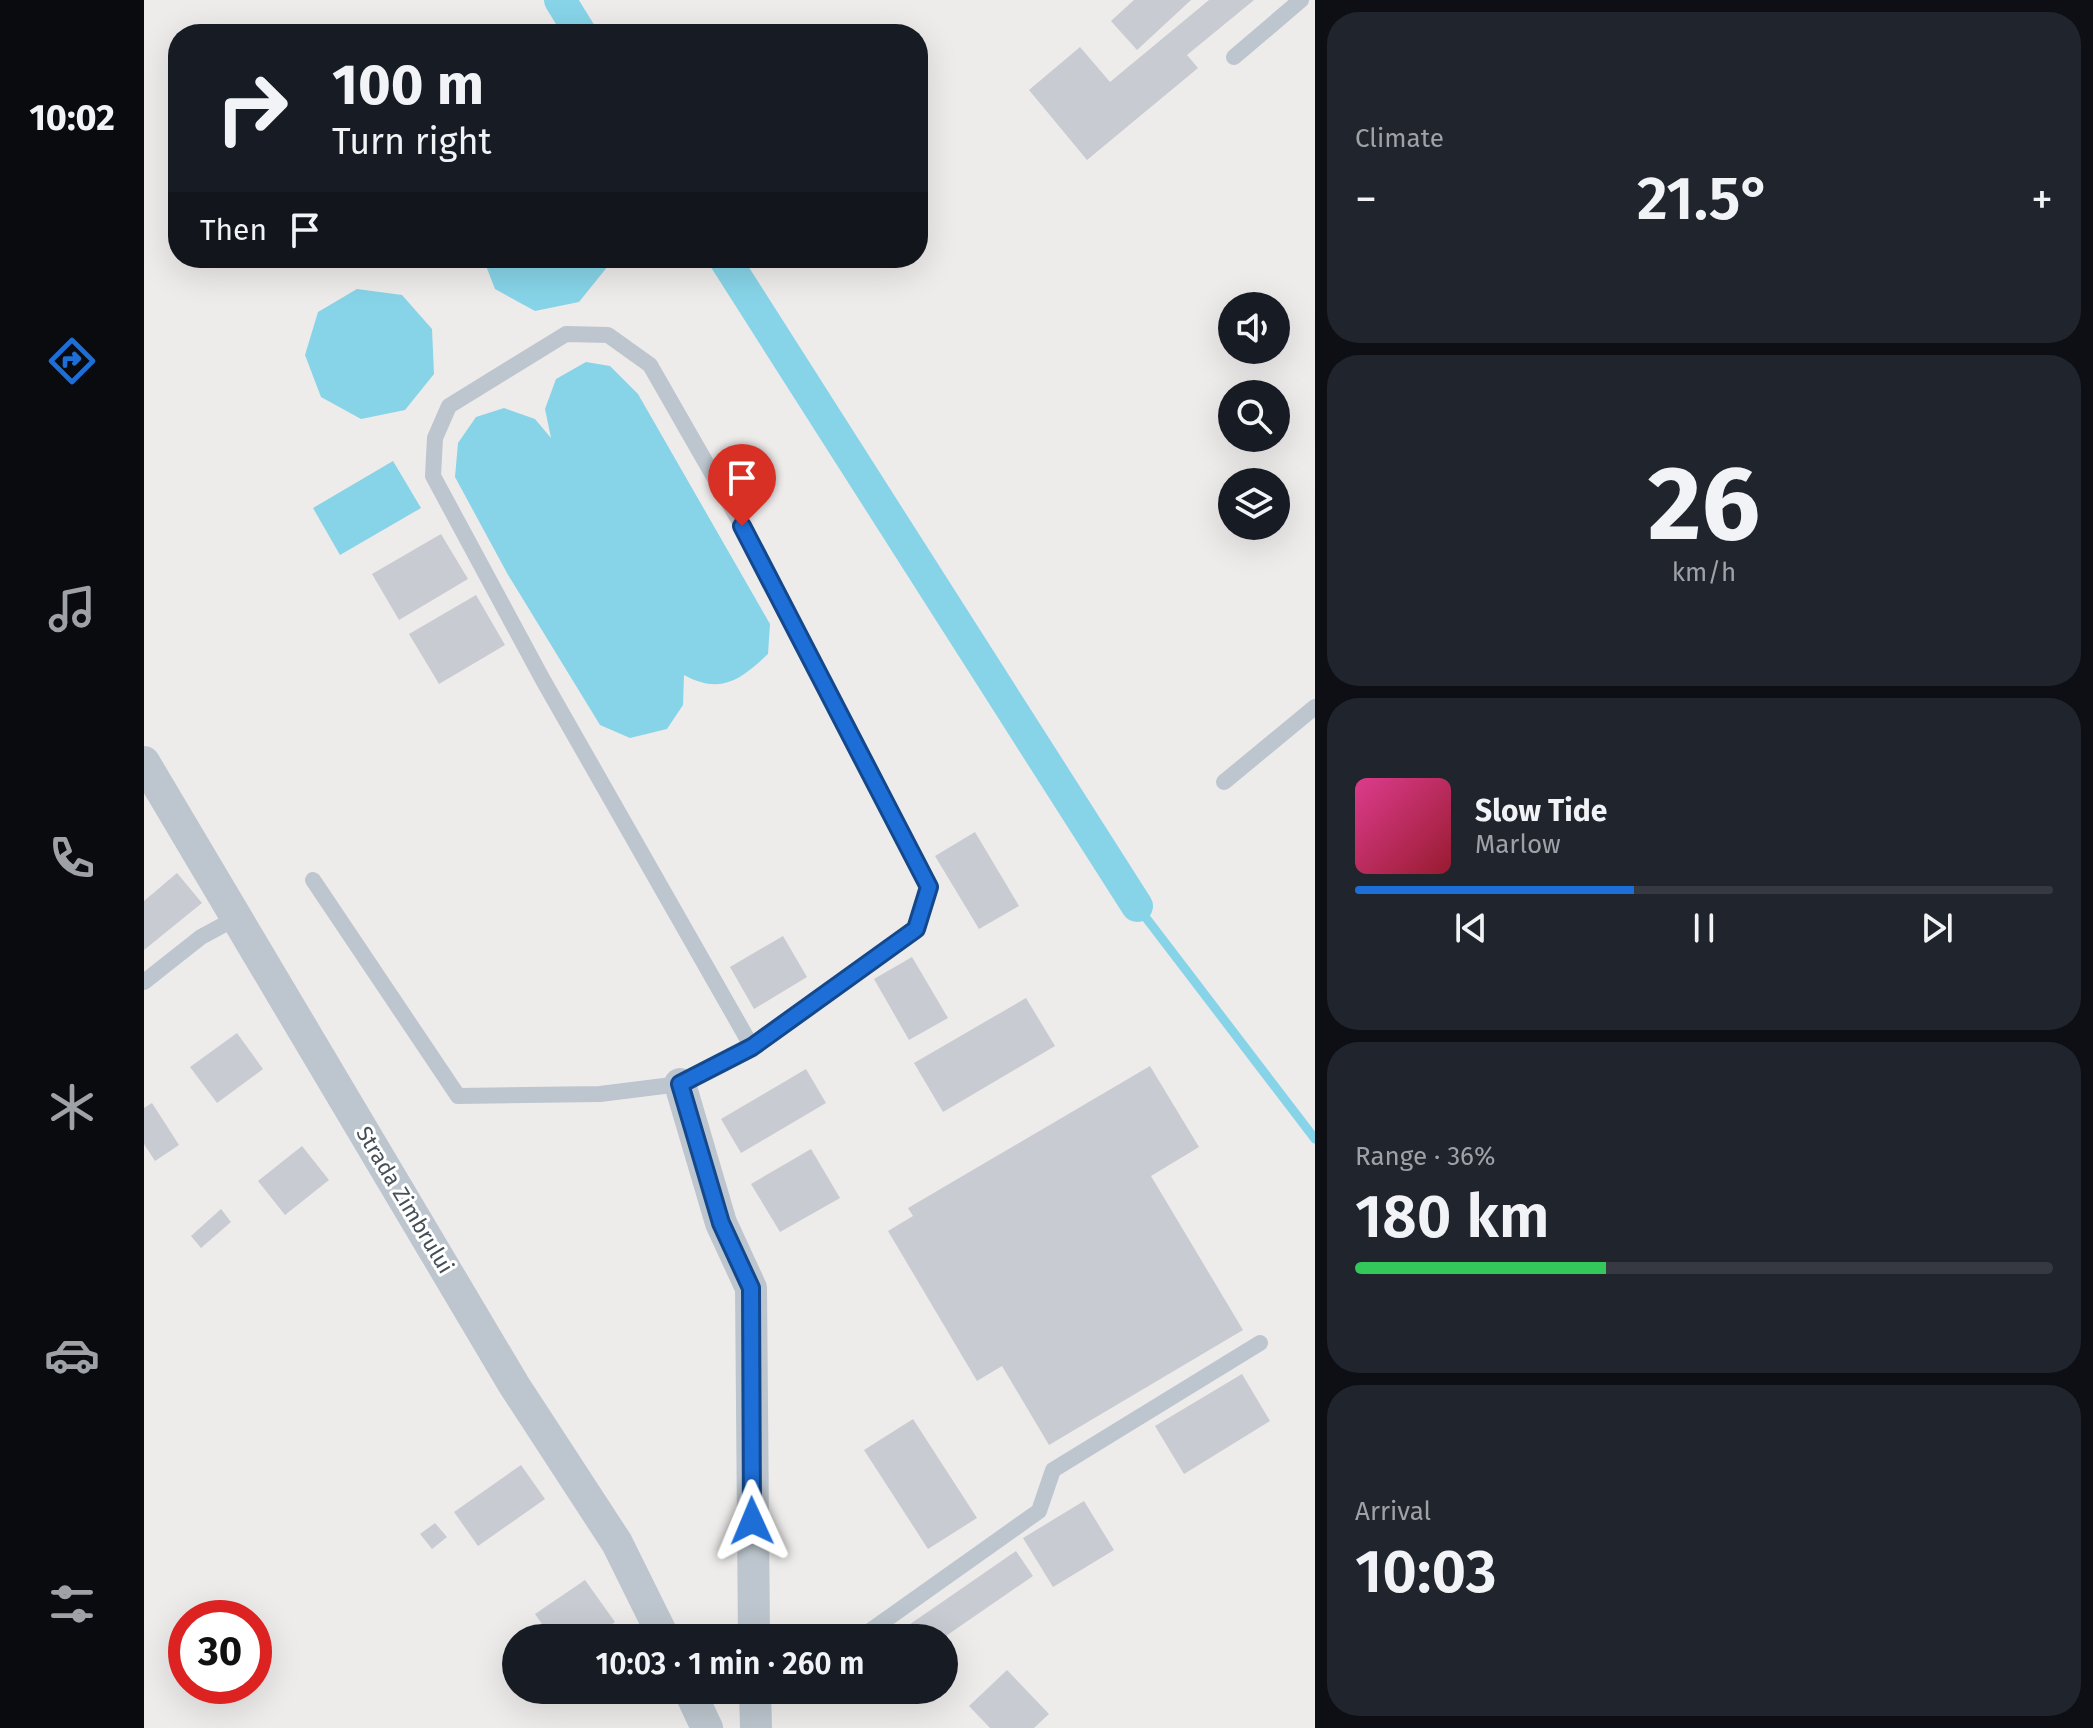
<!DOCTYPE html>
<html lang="en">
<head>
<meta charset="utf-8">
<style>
	:root { --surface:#171b24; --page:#20242c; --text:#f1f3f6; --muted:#9ea1a6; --line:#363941; --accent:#1d6ed7 }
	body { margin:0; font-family:"Fira Sans",sans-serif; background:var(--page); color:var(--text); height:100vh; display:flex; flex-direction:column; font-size:30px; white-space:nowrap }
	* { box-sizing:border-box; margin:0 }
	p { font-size:26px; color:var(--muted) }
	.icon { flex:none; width:44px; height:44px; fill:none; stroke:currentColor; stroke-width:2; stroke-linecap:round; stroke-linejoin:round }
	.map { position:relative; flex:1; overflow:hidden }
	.side { display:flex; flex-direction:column; gap:12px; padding:12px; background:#0d0f14; width:778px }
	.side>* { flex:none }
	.banner { position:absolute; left:24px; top:24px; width:760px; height:244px; border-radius:32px; box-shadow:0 8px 32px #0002; background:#171b24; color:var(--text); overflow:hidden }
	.tools { position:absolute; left:1074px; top:292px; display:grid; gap:16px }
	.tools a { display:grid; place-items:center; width:72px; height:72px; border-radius:50%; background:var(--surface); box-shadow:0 8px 32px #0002; font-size:40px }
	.speed { position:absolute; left:24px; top:1600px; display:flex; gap:16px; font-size:40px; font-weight:700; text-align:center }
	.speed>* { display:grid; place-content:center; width:104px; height:104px; border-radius:50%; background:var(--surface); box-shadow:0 8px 32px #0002; line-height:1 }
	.speed .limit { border:12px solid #d22; background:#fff; color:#111 }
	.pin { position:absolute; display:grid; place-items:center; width:68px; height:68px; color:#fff; margin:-82px -34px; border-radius:50% 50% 50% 0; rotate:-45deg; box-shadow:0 0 8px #0007 }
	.pin .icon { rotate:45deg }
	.me { position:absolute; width:88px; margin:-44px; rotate:359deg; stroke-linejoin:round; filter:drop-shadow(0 0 6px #0008) }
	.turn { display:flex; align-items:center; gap:28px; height:168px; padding:0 32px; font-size:36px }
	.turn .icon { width:104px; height:104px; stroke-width:2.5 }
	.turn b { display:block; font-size:56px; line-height:68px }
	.then { display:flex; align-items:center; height:76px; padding:0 32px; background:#0003; gap:16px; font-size:30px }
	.big { font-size:60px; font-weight:600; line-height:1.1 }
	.side .tile { flex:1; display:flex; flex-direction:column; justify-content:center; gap:12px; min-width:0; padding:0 28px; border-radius:32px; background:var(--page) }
	.side .dial { align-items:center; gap:0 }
	.dial b { font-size:104px; line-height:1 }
	.song { display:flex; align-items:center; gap:24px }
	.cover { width:96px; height:96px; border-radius:12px; background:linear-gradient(135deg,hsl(330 70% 55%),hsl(350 70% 35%)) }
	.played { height:8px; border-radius:4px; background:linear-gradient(90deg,var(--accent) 40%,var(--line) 40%) }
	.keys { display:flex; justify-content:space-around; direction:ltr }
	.heat { display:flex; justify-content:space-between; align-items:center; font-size:44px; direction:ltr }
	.charge { height:12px; border-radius:6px; background:linear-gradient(90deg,#34c759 36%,var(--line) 0) }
	.trip { position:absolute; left:358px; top:1624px; width:456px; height:80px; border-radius:40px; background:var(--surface); box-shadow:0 8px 32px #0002; font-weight:600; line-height:80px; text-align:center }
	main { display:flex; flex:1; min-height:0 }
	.menu { display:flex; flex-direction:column; width:144px; justify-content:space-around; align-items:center; background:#090b0e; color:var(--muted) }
	.menu .icon { width:56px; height:56px }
	.menu .on { color:var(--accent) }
	.menu b { font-size:36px; color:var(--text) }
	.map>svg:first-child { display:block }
	.water { fill:#87d4e8 }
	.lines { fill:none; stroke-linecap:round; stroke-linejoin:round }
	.stream { stroke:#87d4e8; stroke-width:9 }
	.canal { stroke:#87d4e8; stroke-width:32 }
	.building { fill:#c8cbd1 }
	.lane { stroke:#bdc6ce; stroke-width:16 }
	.street { stroke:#bdc6ce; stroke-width:32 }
	.route-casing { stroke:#13488c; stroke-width:20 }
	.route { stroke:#1d6ed7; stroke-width:14 }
	.labels { text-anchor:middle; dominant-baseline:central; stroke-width:6; stroke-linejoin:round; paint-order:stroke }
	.street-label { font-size:22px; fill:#454f58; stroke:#fff }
</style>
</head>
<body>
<main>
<nav class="menu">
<b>10:02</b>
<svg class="icon on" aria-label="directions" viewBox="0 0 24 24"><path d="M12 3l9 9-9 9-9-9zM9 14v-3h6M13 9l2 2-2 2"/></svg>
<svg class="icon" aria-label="music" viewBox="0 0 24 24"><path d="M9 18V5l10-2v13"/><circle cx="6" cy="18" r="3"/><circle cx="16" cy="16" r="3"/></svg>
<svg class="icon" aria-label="phone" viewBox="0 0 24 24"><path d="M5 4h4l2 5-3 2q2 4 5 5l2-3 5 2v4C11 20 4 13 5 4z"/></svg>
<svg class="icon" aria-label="climate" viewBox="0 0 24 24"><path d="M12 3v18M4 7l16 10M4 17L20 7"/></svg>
<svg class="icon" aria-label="car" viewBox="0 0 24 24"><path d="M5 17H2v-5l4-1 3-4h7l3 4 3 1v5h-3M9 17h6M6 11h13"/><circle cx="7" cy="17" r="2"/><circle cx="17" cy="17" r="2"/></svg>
<svg class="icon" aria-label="filters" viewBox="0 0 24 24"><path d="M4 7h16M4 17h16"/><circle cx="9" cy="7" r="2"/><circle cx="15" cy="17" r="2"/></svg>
</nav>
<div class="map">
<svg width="1171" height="1728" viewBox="0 0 1171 1728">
	<rect width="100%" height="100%" fill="#eeebeb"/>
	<!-- water -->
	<g class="water">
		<path d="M339 258H463L464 266 435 302 391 311 351 289Z"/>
		<path d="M213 289 258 295 288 329 290 374 261 410 217 419 177 397 161 355 174 312Z"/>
		<path d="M442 362 466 366 494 394 626 624 624 654C596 680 577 695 540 675L539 705 523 729 486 738 456 725 363 573 311 477 314 443 332 417 360 408 391 419 407 438 401 409 412 379Z"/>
		<path d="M249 461 277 508 196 555 169 508Z"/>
	</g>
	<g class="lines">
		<!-- stream -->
		<path class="stream" d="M993 906 1171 1139"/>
		<!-- canal -->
		<g class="canal">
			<path d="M416 0 437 34"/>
			<path d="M580 258 993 906"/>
		</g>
	</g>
	<!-- building -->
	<g class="building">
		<path d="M990 0H1047L993 50 967 21Z"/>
		<path d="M1065 0H1110L1043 55 1054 68 943 160 885 90 936 47 966 82Z"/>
		<path d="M297 534 324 579 255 620 228 574Z"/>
		<path d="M332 595 361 645 295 684 265 634Z"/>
		<path d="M831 832 875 906 835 929 791 856Z"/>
		<path d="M33 873 58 903 0 950V901Z"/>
		<path d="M639 936 663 977 610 1009 586 967Z"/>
		<path d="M768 957 804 1018 765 1040 730 979Z"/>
		<path d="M882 998 911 1046 799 1112 770 1063Z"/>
		<path d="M93 1033 119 1069 73 1103 46 1067Z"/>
		<path d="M1006 1066 1055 1147 1007 1176 1099 1330 905 1445 858 1366 833 1381 744 1231 769 1216 764 1208Z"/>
		<path d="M662 1069 682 1103 597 1153 577 1119Z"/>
		<path d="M8 1103 35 1145 11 1161 0 1144V1108Z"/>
		<path d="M158 1146 185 1180 141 1215 114 1181Z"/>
		<path d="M667 1149 696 1198 636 1232 607 1184Z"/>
		<path d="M77 1209 87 1222 57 1248 47 1236Z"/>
		<path d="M1098 1374 1126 1421 1040 1474 1011 1426Z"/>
		<path d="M769 1419 833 1518 784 1549 720 1450Z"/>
		<path d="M377 1465 401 1499 334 1546 310 1512Z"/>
		<path d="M940 1501 970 1550 909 1587 879 1538Z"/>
		<path d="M291 1523 303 1537 288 1549 276 1534Z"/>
		<path d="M872 1551 889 1576 799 1638H746Z"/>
		<path d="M441 1580 471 1622 449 1638H408L391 1614Z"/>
		<path d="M863 1670 905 1714 890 1728H846L825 1706Z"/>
	</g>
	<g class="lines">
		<!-- lane -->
		<g class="lane">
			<path d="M1090 57 1157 0"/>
			<path d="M422 334 464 335 506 365 613 552 785 887 772 929 608 1047 399 680 289 476 291 438 305 406Z"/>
			<path d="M1080 782 1171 707"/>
			<path d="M169 880 314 1096 456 1094 536 1084 608 1047"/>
			<path d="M0 982 57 937 94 917"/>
			<path d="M716 1638 895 1511 909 1470 1116 1343"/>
		</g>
		<!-- street -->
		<g class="street">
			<path d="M0 762 370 1385 473 1543 520 1638"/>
			<path d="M536 1084 577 1223 607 1288 610 1638"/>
			<path d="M545 1690 563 1728"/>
			<path d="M611 1690 612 1728"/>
		</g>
	</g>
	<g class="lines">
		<!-- route casing -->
		<g class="route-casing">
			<path id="route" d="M598 526 785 887 772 929 608 1047 536 1084 577 1223 607 1288 608 1521"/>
		</g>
		<!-- route -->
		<use href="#route" class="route"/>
	</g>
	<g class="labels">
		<!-- street labels -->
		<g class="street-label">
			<text transform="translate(261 1200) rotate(59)">Strada Zimbrului</text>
		</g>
	</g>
</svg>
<div class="tools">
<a><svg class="icon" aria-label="sound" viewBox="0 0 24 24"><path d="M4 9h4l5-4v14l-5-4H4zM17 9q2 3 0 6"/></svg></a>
<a><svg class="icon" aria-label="search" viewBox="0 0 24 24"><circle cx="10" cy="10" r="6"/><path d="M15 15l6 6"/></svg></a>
<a><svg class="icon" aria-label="layers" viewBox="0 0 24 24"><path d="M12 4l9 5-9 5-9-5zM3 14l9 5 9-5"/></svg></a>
</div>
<div class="speed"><div class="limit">30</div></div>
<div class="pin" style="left:598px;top:526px;background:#d93025"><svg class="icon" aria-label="arrive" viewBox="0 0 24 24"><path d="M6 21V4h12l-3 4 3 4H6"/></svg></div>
<svg class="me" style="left:608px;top:1521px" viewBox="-20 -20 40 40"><path d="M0-17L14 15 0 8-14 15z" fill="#1d6ed7" stroke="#fff" stroke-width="4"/></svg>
<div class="trip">10:03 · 1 min · 260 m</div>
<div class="banner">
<div class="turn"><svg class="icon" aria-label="right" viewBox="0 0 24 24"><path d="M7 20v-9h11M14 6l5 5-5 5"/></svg><div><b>100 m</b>Turn right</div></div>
<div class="then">Then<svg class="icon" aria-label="arrive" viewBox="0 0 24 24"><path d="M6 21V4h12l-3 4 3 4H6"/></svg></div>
</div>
</div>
<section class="side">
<div class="tile"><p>Climate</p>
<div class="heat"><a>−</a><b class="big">21.5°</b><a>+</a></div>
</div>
<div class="tile dial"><b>26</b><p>km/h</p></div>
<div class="tile">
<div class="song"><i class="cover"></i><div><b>Slow Tide</b><p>Marlow</p></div></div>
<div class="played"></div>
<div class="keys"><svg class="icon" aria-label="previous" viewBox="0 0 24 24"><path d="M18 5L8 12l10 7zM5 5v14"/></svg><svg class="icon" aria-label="pause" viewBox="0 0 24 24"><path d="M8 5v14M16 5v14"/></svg><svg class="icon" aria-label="next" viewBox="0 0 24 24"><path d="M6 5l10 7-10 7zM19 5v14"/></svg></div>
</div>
<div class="tile"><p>Range · 36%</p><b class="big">180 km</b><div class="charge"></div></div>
<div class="tile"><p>Arrival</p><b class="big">10:03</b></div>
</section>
</main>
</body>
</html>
